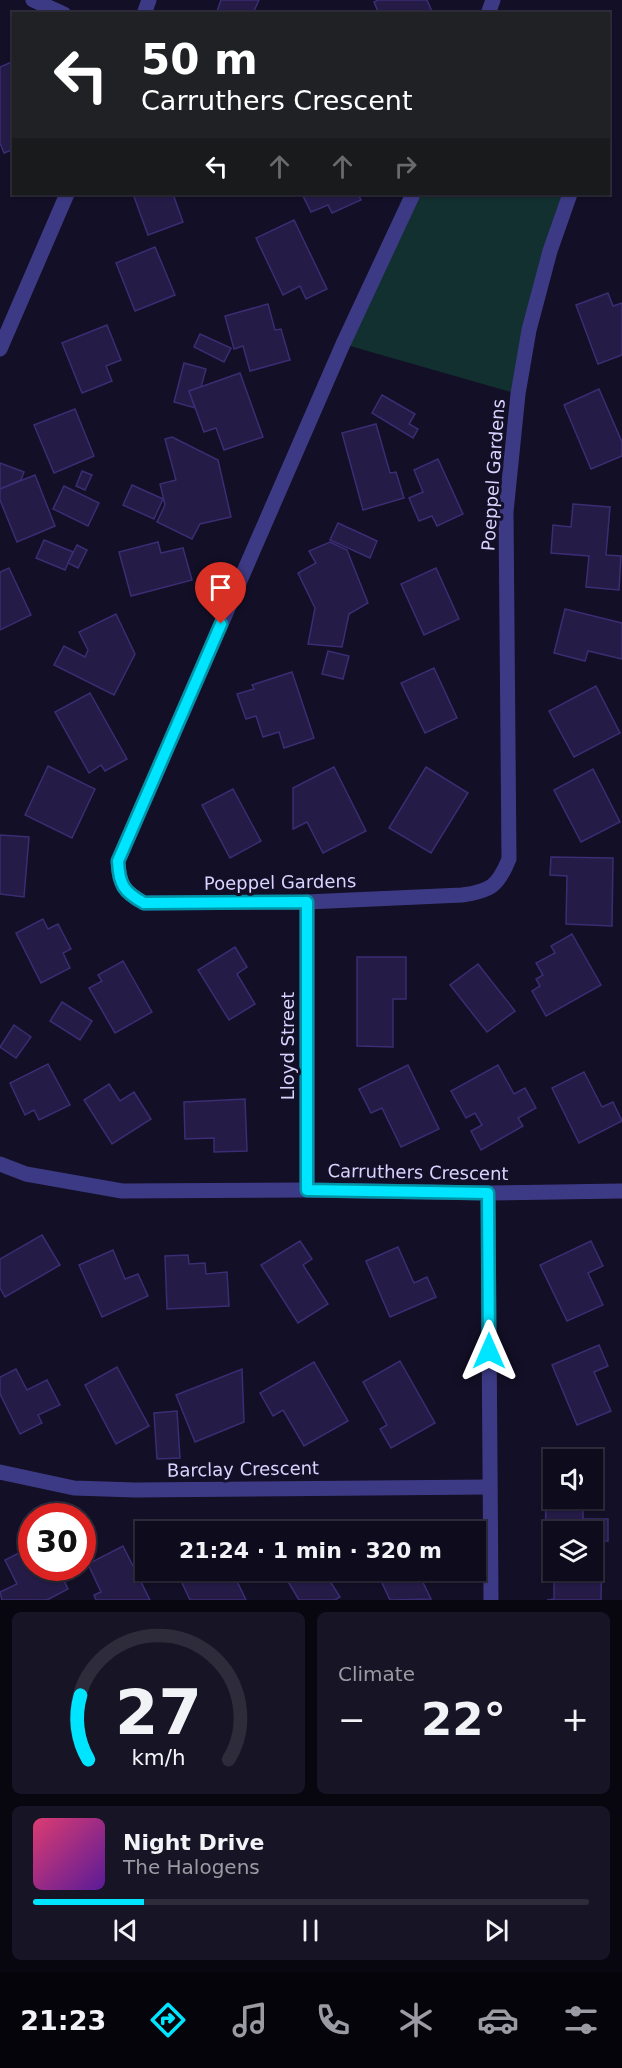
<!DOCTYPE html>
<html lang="en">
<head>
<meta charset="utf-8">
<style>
	:root { --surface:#0e0b1c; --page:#171425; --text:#f1f3f6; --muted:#9b9ba3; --line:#2e2b3b; --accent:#00e5ff }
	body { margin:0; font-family:"DejaVu Sans",sans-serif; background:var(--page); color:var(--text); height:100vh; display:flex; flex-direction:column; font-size:22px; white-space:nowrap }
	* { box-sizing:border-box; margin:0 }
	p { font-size:20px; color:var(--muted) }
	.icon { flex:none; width:33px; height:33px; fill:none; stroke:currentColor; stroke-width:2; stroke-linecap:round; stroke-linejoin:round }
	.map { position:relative; height:1600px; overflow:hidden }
	.sheet { display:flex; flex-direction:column; gap:12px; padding:12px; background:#08060f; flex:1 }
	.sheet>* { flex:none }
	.guide { position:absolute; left:12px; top:12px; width:598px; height:183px; border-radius:0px; box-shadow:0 2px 4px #0004,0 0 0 2px var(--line); background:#202124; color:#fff; overflow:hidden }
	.buttons { position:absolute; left:543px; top:1449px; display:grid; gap:12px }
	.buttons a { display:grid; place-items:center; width:60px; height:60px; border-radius:0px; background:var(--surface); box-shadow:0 2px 4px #0004,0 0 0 2px var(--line); font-size:30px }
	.speed { position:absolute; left:18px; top:1503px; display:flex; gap:12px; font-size:30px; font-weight:700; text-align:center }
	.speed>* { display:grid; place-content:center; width:78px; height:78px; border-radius:50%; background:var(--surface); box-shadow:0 2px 4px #0004,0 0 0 2px var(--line); line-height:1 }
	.speed .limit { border:9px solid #d22; background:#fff; color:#111 }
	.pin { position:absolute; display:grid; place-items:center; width:51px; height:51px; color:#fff; margin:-62px -26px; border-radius:50% 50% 50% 0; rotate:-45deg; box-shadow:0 0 6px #0007 }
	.pin .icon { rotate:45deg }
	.me { position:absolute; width:66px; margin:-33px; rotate:0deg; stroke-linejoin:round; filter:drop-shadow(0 0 4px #0008) }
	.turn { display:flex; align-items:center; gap:21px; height:126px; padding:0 30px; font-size:27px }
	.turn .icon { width:78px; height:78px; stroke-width:2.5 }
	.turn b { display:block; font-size:42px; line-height:51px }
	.lanes { display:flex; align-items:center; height:57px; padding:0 30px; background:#0003; justify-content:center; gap:30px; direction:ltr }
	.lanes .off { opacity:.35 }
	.big { font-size:45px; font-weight:600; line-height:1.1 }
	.sheet .card { flex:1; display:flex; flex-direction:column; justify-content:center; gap:9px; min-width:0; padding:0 21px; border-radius:9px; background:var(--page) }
	.sheet .dial { align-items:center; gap:0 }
	.dial svg { height:156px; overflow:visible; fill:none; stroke:var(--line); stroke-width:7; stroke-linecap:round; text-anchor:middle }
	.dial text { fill:var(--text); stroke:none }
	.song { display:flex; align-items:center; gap:18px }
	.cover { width:72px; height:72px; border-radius:9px; background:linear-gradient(135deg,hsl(340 70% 55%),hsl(270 70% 35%)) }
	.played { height:6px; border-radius:3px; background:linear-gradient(90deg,var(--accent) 20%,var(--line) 20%) }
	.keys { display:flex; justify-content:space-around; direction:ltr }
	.heat { display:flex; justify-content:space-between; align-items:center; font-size:33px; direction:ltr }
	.sheet .tiles { flex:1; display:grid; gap:12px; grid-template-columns:1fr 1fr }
	.card:last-child { grid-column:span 2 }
	.trip { position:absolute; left:135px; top:1521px; width:351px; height:60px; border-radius:0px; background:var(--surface); box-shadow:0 2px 4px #0004,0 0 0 2px var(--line); font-weight:600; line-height:60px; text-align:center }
	.tab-bar { display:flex; height:96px; justify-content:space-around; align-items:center; background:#06040b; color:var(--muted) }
	.tab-bar .icon { width:42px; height:42px }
	.tab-bar .selected { color:var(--accent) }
	.tab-bar b { font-size:27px; color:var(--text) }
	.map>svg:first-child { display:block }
	.green { fill:#12302f }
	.building { fill:#241b47; stroke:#3b2d73; stroke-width:1.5 }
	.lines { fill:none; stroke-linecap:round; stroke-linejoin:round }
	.minor { stroke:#3d3a85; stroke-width:15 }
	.route-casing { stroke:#0095a6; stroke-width:15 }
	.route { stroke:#00e5ff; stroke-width:10 }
	.labels { text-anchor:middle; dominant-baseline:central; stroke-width:6; stroke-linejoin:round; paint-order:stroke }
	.street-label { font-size:18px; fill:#d9d4ff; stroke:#130f26 }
</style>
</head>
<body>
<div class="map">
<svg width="622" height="1600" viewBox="0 0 622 1600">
	<rect width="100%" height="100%" fill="#130f26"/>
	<!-- green -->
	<path class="green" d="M413 194H570L518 394 343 344Z"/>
	<!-- building -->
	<g class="building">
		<path d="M221 0H259L254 11 259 14H216Z"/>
		<path d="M378 0H427L433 14H379L374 2Z"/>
		<path d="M14 61V149L4 153 0 143V67Z"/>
		<path d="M133 194H173L183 222 148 235Z"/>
		<path d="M302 194H358L361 200 332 213 328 205 311 212Z"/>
		<path d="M294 220 327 289 306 299 300 286 283 295 256 238Z"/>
		<path d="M155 247 175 295 135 311 116 263Z"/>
		<path d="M608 293 613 306 622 303V355L598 364 576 305Z"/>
		<path d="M268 304 275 330 281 329 290 360 250 371 243 346 234 349 225 316Z"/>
		<path d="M107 325 121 360 106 366 112 381 82 393 62 343Z"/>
		<path d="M200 334 231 348 224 362 194 347Z"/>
		<path d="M184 363 206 369 201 387 189 391 195 408 174 402Z"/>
		<path d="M240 373 263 437 224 450 216 428 204 432 189 391Z"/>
		<path d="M599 389 622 442V456L591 469 564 405Z"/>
		<path d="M382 395 415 414 409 424 418 429 413 438 372 413Z"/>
		<path d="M75 409 94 456 54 473 34 425Z"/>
		<path d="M376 424 390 473 396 472 404 498 363 510 342 433Z"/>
		<path d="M172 437 218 460 231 517 200 524 192 539 157 522 165 505 160 484 176 480 165 439Z"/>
		<path d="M438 459 463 514 437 526 432 516 419 521 409 498 423 492 414 470Z"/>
		<path d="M0 463 24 472 21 480 0 489Z"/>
		<path d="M82 471 92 475 85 490 76 486Z"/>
		<path d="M35 475 55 526 17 542 0 500V489Z"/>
		<path d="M132 485 163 499 154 519 123 505Z"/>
		<path d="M64 486 99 503 88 526 53 509Z"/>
		<path d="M573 504 610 507 606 555 621 556 619 590 586 587 589 556 551 553 553 525 571 527Z"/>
		<path d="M338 523 377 541 370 558 330 540Z"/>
		<path d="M44 540 73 552 65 570 36 558Z"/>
		<path d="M158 542 161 553 183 548 192 580 131 596 119 552Z"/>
		<path d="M330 542 347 550 368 603 349 614 342 647 308 644 315 608 298 573 316 563 309 551Z"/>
		<path d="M77 545 87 550 78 568 68 563Z"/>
		<path d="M9 568 31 615 0 630V572Z"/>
		<path d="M436 568 459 619 424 635 401 584Z"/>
		<path d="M565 609 622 623V659L588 651 585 661 554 653Z"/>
		<path d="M116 614 135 654 114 695 54 665 64 646 85 657 88 650 79 632Z"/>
		<path d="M328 651 349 656 343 679 322 674Z"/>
		<path d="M434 668 457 718 425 733 401 683Z"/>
		<path d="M292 672 314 738 284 748 279 732 263 737 256 716 246 719 237 694 254 689 252 685Z"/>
		<path d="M596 686 620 733 574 757 549 711Z"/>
		<path d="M90 693 127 759 105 771 101 765 89 773 55 712Z"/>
		<path d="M48 766 95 789 72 838 25 815Z"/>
		<path d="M334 767 366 831 323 853 307 822 293 829V788Z"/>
		<path d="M426 767 468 793 431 853 389 828Z"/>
		<path d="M593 769 620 822 581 842 554 790Z"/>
		<path d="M233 789 261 841 230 858 202 805Z"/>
		<path d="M0 835 29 837 24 897 0 894Z"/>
		<path d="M551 857 613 858 612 926 566 924 567 876 550 875Z"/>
		<path d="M43 919 48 929 58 924 71 949 63 953 70 968 41 983 16 933Z"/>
		<path d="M572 934 601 985 546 1016 532 991 540 986 536 979 543 975 536 963 555 953 551 946Z"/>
		<path d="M235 947 247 967 237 974 255 1004 229 1020 198 970Z"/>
		<path d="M357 957H406V999H393V1047L357 1046Z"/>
		<path d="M123 961 152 1012 115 1033 89 988 102 981 98 975Z"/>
		<path d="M478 964 515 1011 487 1032 450 985Z"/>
		<path d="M62 1002 92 1021 80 1040 50 1021Z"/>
		<path d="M14 1025 31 1037 16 1058 0 1047Z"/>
		<path d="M48 1064 70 1105 39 1120 34 1110 25 1115 10 1083Z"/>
		<path d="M408 1065 439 1129 401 1147 382 1108 371 1113 359 1089Z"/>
		<path d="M498 1065 514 1094 525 1088 536 1108 518 1118 523 1126 481 1150 471 1131 482 1125 475 1113 466 1118 451 1091Z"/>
		<path d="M584 1072 602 1107 613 1102 622 1121 579 1143 552 1088Z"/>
		<path d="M109 1084 120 1101 134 1092 151 1119 112 1144 84 1100Z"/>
		<path d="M245 1099 247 1151 214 1152V1138L185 1139 184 1102Z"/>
		<path d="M42 1235 60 1265 5 1297 0 1288V1259Z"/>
		<path d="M300 1241 312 1259 303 1265 328 1304 298 1323 261 1265Z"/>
		<path d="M591 1241 603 1266 588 1273 603 1305 567 1321 540 1265Z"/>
		<path d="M398 1247 414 1283 427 1277 436 1297 390 1317 366 1261Z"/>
		<path d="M113 1250 125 1279 138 1274 148 1296 102 1317 79 1265Z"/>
		<path d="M188 1255 189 1264 205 1263 206 1274 227 1272 229 1306 167 1309 165 1256Z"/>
		<path d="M599 1345 608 1366 594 1372 611 1411 577 1425 552 1365Z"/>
		<path d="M400 1361 435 1423 391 1448 380 1429 387 1425 363 1382Z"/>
		<path d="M314 1362 348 1421 304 1446 283 1410 273 1416 260 1393Z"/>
		<path d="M117 1367 149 1426 116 1444 85 1385Z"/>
		<path d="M16 1369 27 1390 47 1380 60 1405 38 1415 42 1423 20 1434 0 1394V1377Z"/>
		<path d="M242 1369 244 1422 195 1442 176 1395Z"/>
		<path d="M177 1411 180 1458 157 1459 154 1413Z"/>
		<path d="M545 1465H554V1498H583V1519H608V1541H592V1532H554V1542H546Z"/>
		<path d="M32 1540V1568H58L68 1589 47 1600H2L0 1592 17 1584 5 1560 21 1552 19 1546Z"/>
		<path d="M123 1546 150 1600H96L94 1595 101 1592 88 1564Z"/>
		<path d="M592 1548H602L601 1600H547L554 1599V1570H592Z"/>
		<path d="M176 1570H219L224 1580 234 1575 246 1600H190Z"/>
		<path d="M281 1570H323L340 1597 335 1600H299Z"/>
		<path d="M376 1570H417L431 1599 390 1600Z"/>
	</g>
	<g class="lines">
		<!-- minor -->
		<g class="minor">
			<path d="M33 0 64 14"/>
			<path d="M144 14 149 0"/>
			<path d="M488 14 493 0"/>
			<path d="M413 194 343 344 118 861C119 885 124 892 144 903L307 902 462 895C491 891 498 886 509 859L506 512 518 394 529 330 550 251 570 194"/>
			<path d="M0 349 67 194"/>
			<path d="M0 1164 26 1174 122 1191 307 1190 488 1193 622 1191"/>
			<path d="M307 1190V902"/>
			<path d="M488 1193 491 1600"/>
			<path d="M0 1472 74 1488 135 1490 489 1487"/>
		</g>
	</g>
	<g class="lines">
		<!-- route casing -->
		<g class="route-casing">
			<path id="route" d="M221 624 118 861C119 885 124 892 144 903L307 902V1190L488 1193 489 1351"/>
		</g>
		<!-- route -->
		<use href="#route" class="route"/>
	</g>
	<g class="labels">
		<!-- street labels -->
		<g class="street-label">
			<text transform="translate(493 475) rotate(-86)">Poeppel Gardens</text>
			<text transform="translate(280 882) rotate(-1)">Poeppel Gardens</text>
			<text transform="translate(287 1046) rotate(-90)">Lloyd Street</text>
			<text transform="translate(418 1172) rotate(1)">Carruthers Crescent</text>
			<text transform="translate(243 1469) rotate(-1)">Barclay Crescent</text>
		</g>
	</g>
</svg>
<div class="buttons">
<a><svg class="icon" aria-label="sound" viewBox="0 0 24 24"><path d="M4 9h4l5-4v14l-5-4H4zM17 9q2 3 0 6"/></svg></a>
<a><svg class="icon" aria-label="layers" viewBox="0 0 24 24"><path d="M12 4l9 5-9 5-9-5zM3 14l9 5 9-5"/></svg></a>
</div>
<div class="speed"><div class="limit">30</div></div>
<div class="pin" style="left:221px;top:624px;background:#d93025"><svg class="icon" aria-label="arrive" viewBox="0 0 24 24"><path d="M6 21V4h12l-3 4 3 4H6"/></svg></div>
<svg class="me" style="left:489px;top:1351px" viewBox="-20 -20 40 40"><path d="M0-17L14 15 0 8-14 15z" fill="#00e5ff" stroke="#fff" stroke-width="4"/></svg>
<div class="trip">21:24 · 1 min · 320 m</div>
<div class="guide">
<div class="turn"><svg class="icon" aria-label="left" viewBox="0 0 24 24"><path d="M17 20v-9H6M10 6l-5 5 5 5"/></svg><div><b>50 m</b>Carruthers Crescent</div></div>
<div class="lanes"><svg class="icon" aria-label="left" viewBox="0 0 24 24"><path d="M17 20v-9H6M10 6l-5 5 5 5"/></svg><svg class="icon off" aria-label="ahead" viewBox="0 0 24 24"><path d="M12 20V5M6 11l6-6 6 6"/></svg><svg class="icon off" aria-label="ahead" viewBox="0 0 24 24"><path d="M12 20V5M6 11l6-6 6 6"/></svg><svg class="icon off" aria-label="right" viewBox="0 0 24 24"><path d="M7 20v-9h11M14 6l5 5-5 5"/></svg></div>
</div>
</div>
<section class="sheet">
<div class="tiles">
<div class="card dial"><svg viewBox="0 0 100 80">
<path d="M14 69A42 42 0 1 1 86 69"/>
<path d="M14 69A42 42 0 0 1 10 36" stroke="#00e5ff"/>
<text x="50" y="56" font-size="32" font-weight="700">27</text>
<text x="50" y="72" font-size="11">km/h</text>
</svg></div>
<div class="card"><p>Climate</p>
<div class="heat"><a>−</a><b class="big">22°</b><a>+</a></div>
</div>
<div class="card">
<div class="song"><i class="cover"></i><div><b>Night Drive</b><p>The Halogens</p></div></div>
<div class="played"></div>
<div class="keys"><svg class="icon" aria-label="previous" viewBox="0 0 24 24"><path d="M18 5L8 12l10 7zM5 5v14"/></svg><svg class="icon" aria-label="pause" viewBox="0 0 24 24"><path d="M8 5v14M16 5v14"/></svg><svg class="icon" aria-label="next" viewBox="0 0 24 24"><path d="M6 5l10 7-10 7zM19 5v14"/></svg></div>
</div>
</div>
</section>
<nav class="tab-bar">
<b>21:23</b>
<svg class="icon selected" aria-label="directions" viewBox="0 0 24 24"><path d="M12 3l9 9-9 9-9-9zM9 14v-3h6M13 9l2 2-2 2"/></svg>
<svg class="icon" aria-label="music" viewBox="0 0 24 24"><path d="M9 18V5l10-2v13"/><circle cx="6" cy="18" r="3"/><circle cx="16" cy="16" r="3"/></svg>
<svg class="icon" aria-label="phone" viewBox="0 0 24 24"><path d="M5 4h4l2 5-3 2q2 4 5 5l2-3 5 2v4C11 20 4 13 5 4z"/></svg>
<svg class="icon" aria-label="climate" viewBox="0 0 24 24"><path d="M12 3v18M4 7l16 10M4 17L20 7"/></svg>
<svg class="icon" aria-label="car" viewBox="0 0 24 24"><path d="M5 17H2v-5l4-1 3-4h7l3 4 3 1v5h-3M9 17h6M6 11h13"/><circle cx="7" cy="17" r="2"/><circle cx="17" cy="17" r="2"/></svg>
<svg class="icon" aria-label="filters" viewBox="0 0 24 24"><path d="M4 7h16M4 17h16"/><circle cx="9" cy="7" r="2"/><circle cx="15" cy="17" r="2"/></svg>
</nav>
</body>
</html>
